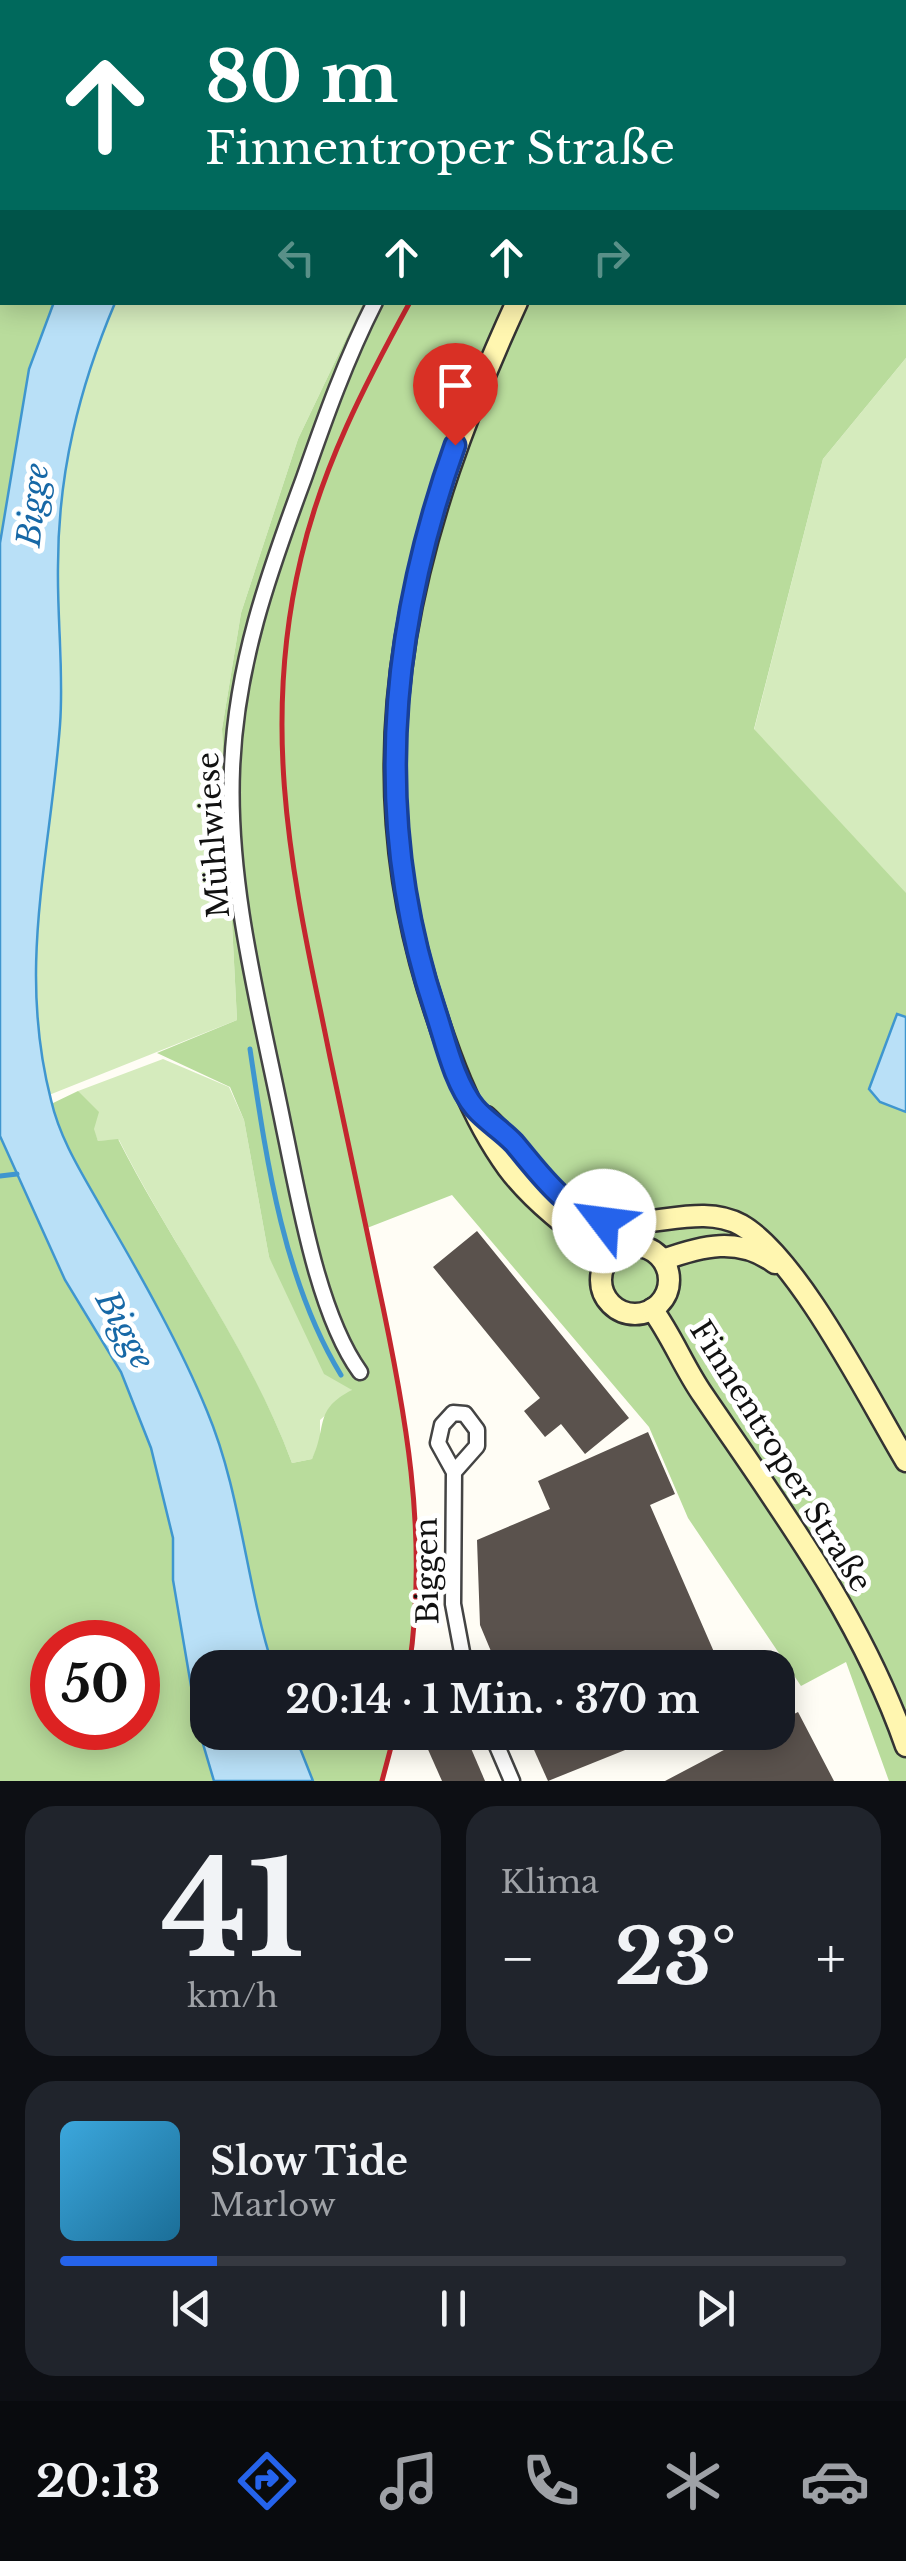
<!DOCTYPE html>
<html lang="de">
<head>
<meta charset="utf-8">
<style>
	:root { --surface:#171b24; --page:#20242c; --text:#f1f3f6; --muted:#9ea1a6; --line:#363941; --accent:#2563eb }
	body { margin:0; font-family:"Libre Baskerville",serif; background:var(--page); color:var(--text); height:100vh; display:flex; flex-direction:column; font-size:38px; white-space:nowrap }
	* { box-sizing:border-box; margin:0 }
	p { font-size:32px; color:var(--muted) }
	.icon { flex:none; width:55px; height:55px; fill:none; stroke:currentColor; stroke-width:2; stroke-linecap:round; stroke-linejoin:round }
	.map { position:relative; height:1781px; overflow:hidden }
	.side { display:flex; flex-direction:column; gap:25px; padding:25px; background:#0d0f14; flex:1 }
	.side>* { flex:none }
	.guide { position:absolute; left:0px; top:0px; width:908px; height:305px; box-shadow:0 5px 25px #0003; background:#00695c; color:#fff; overflow:hidden }
	.speed { position:absolute; left:30px; top:1620px; display:flex; gap:20px; font-size:50px; font-weight:700; text-align:center }
	.speed>* { display:grid; place-content:center; width:130px; height:130px; border-radius:50%; background:var(--surface); box-shadow:0 5px 25px #0003; line-height:1 }
	.speed .limit { border:15px solid #d22; background:#fff; color:#111 }
	.pin { position:absolute; display:grid; place-items:center; width:85px; height:85px; color:#fff; margin:-102px -42px; border-radius:50% 50% 50% 0; rotate:-45deg; box-shadow:0 0 10px #0007 }
	.pin .icon { rotate:45deg }
	.me { position:absolute; width:110px; margin:-55px; rotate:300deg; stroke-linejoin:round; filter:drop-shadow(0 0 8px #0008) }
	.turn { display:flex; align-items:center; gap:35px; height:210px; padding:0 40px; font-size:45px }
	.turn .icon { width:130px; height:130px; stroke-width:2.5 }
	.turn b { display:block; font-size:70px; line-height:85px }
	.lanes { display:flex; align-items:center; height:95px; padding:0 40px; background:#0003; justify-content:center; gap:50px; direction:ltr }
	.lanes .off { opacity:.35 }
	.big { font-size:75px; font-weight:700; line-height:1.1 }
	.side .widget { flex:1; display:flex; flex-direction:column; justify-content:center; gap:15px; min-width:0; padding:0 35px; border-radius:30px; background:var(--page) }
	.side .dial { align-items:center; gap:0 }
	.dial b { font-size:130px; line-height:1 }
	.song { display:flex; align-items:center; gap:30px }
	.cover { width:120px; height:120px; border-radius:15px; background:linear-gradient(135deg,hsl(200 70% 55%),hsl(200 70% 35%)) }
	.played { height:10px; border-radius:5px; background:linear-gradient(90deg,var(--accent) 20%,var(--line) 20%) }
	.keys { display:flex; justify-content:space-around; direction:ltr }
	.heat { display:flex; justify-content:space-between; align-items:center; font-size:55px; direction:ltr }
	.side .tiles { flex:1; display:grid; gap:25px; grid-template-columns:1fr 1fr }
	.widget:last-child { grid-column:span 2 }
	.trip { position:absolute; left:190px; top:1650px; width:605px; height:100px; border-radius:30px; background:var(--surface); box-shadow:0 5px 25px #0003; font-weight:700; line-height:100px; text-align:center }
	.dock { display:flex; height:160px; justify-content:space-around; align-items:center; background:#090b0e; color:var(--muted) }
	.dock .icon { width:70px; height:70px }
	.dock .active { color:var(--accent) }
	.dock b { font-size:45px; color:var(--text) }
	.map>svg:first-child { display:block }
	.green { fill:#d5ebbd }
	.forest { fill:#b9dc9c; fill-rule:evenodd }
	.water { fill:#b9e0f7; stroke:#3f96cf; stroke-width:2.5 }
	.lines { fill:none; stroke-linecap:round; stroke-linejoin:round }
	.stream { stroke:#3f96cf; stroke-width:5 }
	.building { fill:#5a524d }
	.minor-casing { stroke:#444; stroke-width:19 }
	.secondary-casing { stroke:#333; stroke-width:25 }
	.minor { stroke:#fff; stroke-width:14 }
	.secondary { stroke:#fff6b0; stroke-width:20 }
	.rail { stroke:#c4262e; stroke-width:5 }
	.route-casing { stroke:#184099; stroke-width:25 }
	.route { stroke:#2563eb; stroke-width:18 }
	.labels { text-anchor:middle; dominant-baseline:central; stroke-width:10; stroke-linejoin:round; paint-order:stroke }
	.street-label { font-size:30px; fill:#111; stroke:#fff }
	.water-label { font-size:32px; font-style:italic; fill:#1768a6; stroke:#fff }
</style>
</head>
<body>
<div class="map">
<svg width="906" height="1781" viewBox="0 0 906 1781">
	<rect width="100%" height="100%" fill="#fffdf5"/>
	<!-- green -->
	<g class="green">
		<path d="M115 303H363L298 439 241 613 222 729 237 1020 49 1095C42 1057 33 1021 33 982 31 892 54 801 61 711 65 662 58 616 58 567 58 474 79 388 115 303Z"/>
		<path d="M906 358V899L754 730 823 459Z"/>
		<path d="M163 1059 229 1087 244 1120 269 1257 343 1381 353 1391 320 1420V1443L312 1459 292 1463C249 1348 174 1249 119 1140L98 1141 78 1091Z"/>
	</g>
	<!-- forest -->
	<g class="forest">
		<path d="M0 0H202L2 2V302L54 303 29 369 0 543Z"/>
		<path d="M530 0H906V358L823 459 754 729 906 893V1017L898 1014 880 1102 906 1112V1781H889L846 1662 801 1686 688 1518 649 1427 452 1195 367 1228C397 1373 432 1518 409 1667H273L252 1594 108 1218 71 1156 51 1104 78 1091 99 1112 94 1129 98 1141 118 1139C174 1249 249 1347 292 1463L312 1459C328 1426 313 1410 352 1390L324 1374 269 1257 244 1120 230 1087 157 1053 237 1020 222 729 241 613 298 439 363 303 905 302V2Z"/>
		<path d="M0 1136 65 1280 121 1373 151 1448 173 1538V1580L198 1727 214 1781H0ZM52 1642H138V1728H52Z"/>
		<path d="M294 1733H395L382 1781H313Z"/>
	</g>
	<!-- water -->
	<g class="water">
		<path d="M54 302 115 303C79 388 58 473 58 566 57 620 64 671 60 725 50 858 17 967 51 1100 61 1143 85 1178 106 1216 142 1278 180 1345 207 1411 241 1492 246 1584 273 1667L208 1668V1732L294 1733 313 1781H214L198 1727 173 1580V1538L151 1448 121 1372 65 1280 0 1136V543L29 369Z"/>
		<path d="M897 1014 906 1017V1112L880 1102 869 1089Z"/>
	</g>
	<g class="lines">
		<!-- stream -->
		<g class="stream">
			<path d="M250 1049C266 1157 283 1280 341 1375"/>
			<path d="M0 1176 17 1174"/>
		</g>
	</g>
	<!-- building -->
	<g class="building">
		<path d="M477 1231 629 1418 585 1454 561 1424 545 1437 524 1411 540 1398 433 1267Z"/>
		<path d="M648 1432 675 1494 650 1505 721 1668H498L480 1625 477 1540 550 1509 538 1481Z"/>
		<path d="M798 1712 834 1781H665L758 1732H778V1722Z"/>
		<path d="M431 1732H464L485 1781H442L422 1736Z"/>
		<path d="M526 1732H641L650 1740 548 1781Z"/>
	</g>
	<g class="lines">
		<!-- minor casing -->
		<g class="minor-casing">
			<g id="minor">
				<path d="M554 2 556 0"/>
				<path d="M360 1372C318 1314 299 1199 284 1128 261 1012 227 889 232 769 236 665 268 575 304 478 325 418 346 359 375 302"/>
				<path d="M454 1472 477 1446V1430L465 1414 453 1413 442 1425 438 1443 454 1472 453 1604 465 1668"/>
				<path d="M491 1732 512 1781"/>
			</g>
		</g>
		<!-- secondary casing -->
		<g class="secondary-casing">
			<g id="secondary">
				<path d="M732 2 735 0"/>
				<path d="M517 302C414 526 353 745 428 989 447 1050 470 1116 508 1168 534 1203 574 1232 609 1258"/>
				<path d="M486 1117C520 1148 546 1197 590 1216 638 1237 696 1200 741 1225 798 1257 870 1401 906 1461"/>
				<circle cx="635" cy="1280" r="34"/>
				<path d="M663 1260C701 1246 739 1236 775 1263"/>
				<path d="M652 1309C672 1336 684 1368 703 1395 779 1507 861 1616 906 1746"/>
			</g>
		</g>
		<!-- minor -->
		<use href="#minor" class="minor"/>
		<!-- secondary -->
		<use href="#secondary" class="secondary"/>
		<!-- rail -->
		<g class="rail">
			<path d="M633 2 636 0"/>
			<path d="M409 1668C429 1535 405 1408 377 1279 358 1191 339 1102 321 1013 288 857 263 717 301 558 322 467 365 384 410 302"/>
			<path d="M382 1781 395 1732"/>
		</g>
	</g>
	<g class="lines">
		<!-- route casing -->
		<g class="route-casing">
			<path id="route" d="M455 445C389 630 372 821 435 1010 445 1040 454 1083 475 1108 486 1121 502 1130 514 1143 541 1175 563 1208 604 1221"/>
		</g>
		<!-- route -->
		<use href="#route" class="route"/>
	</g>
	<g class="labels">
		<!-- street labels -->
		<g class="street-label">
			<text transform="translate(213 835) rotate(-94)">Mühlwiese</text>
			<text transform="translate(781 1456) rotate(58)">Finnentroper Straße</text>
			<text transform="translate(427 1571) rotate(-91)">Biggen</text>
		</g>
		<!-- water labels -->
		<g class="water-label">
			<text transform="translate(33 505) rotate(-84)">Bigge</text>
			<text transform="translate(125 1330) rotate(61)">Bigge</text>
		</g>
	</g>
</svg>
<div class="speed"><div class="limit">50</div></div>
<div class="pin" style="left:455px;top:445px;background:#d93025"><svg class="icon" aria-label="arrive" viewBox="0 0 24 24"><path d="M6 21V4h12l-3 4 3 4H6"/></svg></div>
<svg class="me" style="left:604px;top:1221px" viewBox="-20 -20 40 40"><circle r="19" fill="#fff"/><path d="M0-13L10 11 0 6-10 11z" fill="#2563eb"/></svg>
<div class="trip">20:14 · 1 Min. · 370 m</div>
<div class="guide">
<div class="turn"><svg class="icon" aria-label="ahead" viewBox="0 0 24 24"><path d="M12 20V5M6 11l6-6 6 6"/></svg><div><b>80 m</b>Finnentroper Straße</div></div>
<div class="lanes"><svg class="icon off" aria-label="left" viewBox="0 0 24 24"><path d="M17 20v-9H6M10 6l-5 5 5 5"/></svg><svg class="icon" aria-label="ahead" viewBox="0 0 24 24"><path d="M12 20V5M6 11l6-6 6 6"/></svg><svg class="icon" aria-label="ahead" viewBox="0 0 24 24"><path d="M12 20V5M6 11l6-6 6 6"/></svg><svg class="icon off" aria-label="right" viewBox="0 0 24 24"><path d="M7 20v-9h11M14 6l5 5-5 5"/></svg></div>
</div>
</div>
<section class="side">
<div class="tiles">
<div class="widget dial"><b>41</b><p>km/h</p></div>
<div class="widget"><p>Klima</p>
<div class="heat"><a>−</a><b class="big">23°</b><a>+</a></div>
</div>
<div class="widget">
<div class="song"><i class="cover"></i><div><b>Slow Tide</b><p>Marlow</p></div></div>
<div class="played"></div>
<div class="keys"><svg class="icon" aria-label="previous" viewBox="0 0 24 24"><path d="M18 5L8 12l10 7zM5 5v14"/></svg><svg class="icon" aria-label="pause" viewBox="0 0 24 24"><path d="M8 5v14M16 5v14"/></svg><svg class="icon" aria-label="next" viewBox="0 0 24 24"><path d="M6 5l10 7-10 7zM19 5v14"/></svg></div>
</div>
</div>
</section>
<nav class="dock">
<b>20:13</b>
<svg class="icon active" aria-label="directions" viewBox="0 0 24 24"><path d="M12 3l9 9-9 9-9-9zM9 14v-3h6M13 9l2 2-2 2"/></svg>
<svg class="icon" aria-label="music" viewBox="0 0 24 24"><path d="M9 18V5l10-2v13"/><circle cx="6" cy="18" r="3"/><circle cx="16" cy="16" r="3"/></svg>
<svg class="icon" aria-label="phone" viewBox="0 0 24 24"><path d="M5 4h4l2 5-3 2q2 4 5 5l2-3 5 2v4C11 20 4 13 5 4z"/></svg>
<svg class="icon" aria-label="climate" viewBox="0 0 24 24"><path d="M12 3v18M4 7l16 10M4 17L20 7"/></svg>
<svg class="icon" aria-label="car" viewBox="0 0 24 24"><path d="M5 17H2v-5l4-1 3-4h7l3 4 3 1v5h-3M9 17h6M6 11h13"/><circle cx="7" cy="17" r="2"/><circle cx="17" cy="17" r="2"/></svg>
</nav>
</body>
</html>
